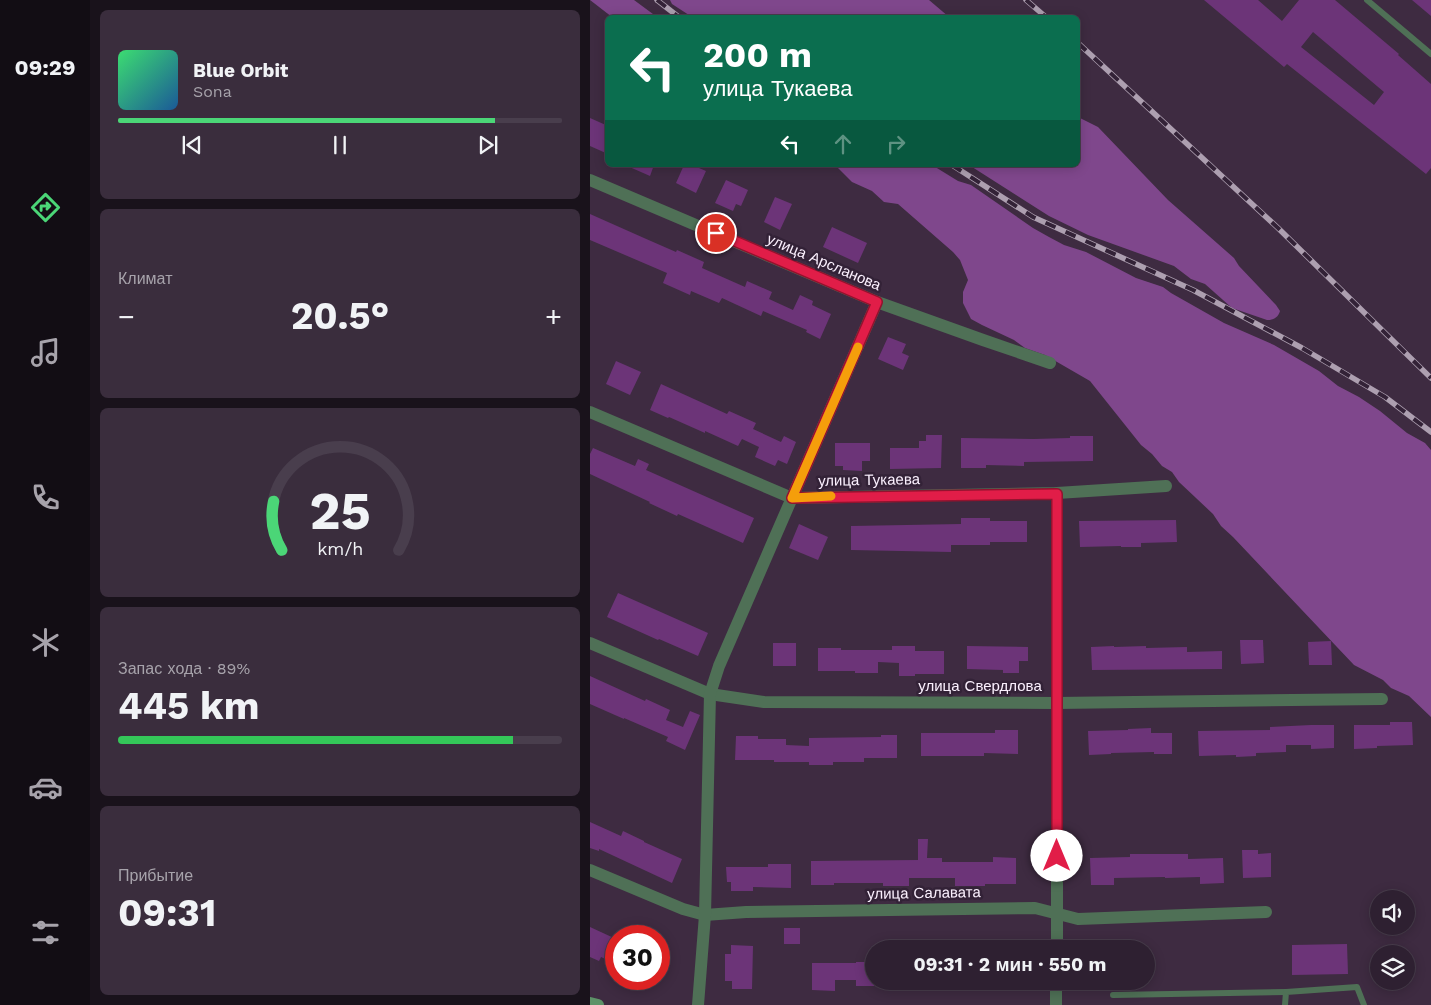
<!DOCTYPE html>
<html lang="ru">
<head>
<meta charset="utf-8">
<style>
	:root { --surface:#2e2031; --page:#3a2d3d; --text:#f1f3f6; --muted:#a7a3ab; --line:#493e4d; --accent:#4bd677 }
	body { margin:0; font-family:"Work Sans",sans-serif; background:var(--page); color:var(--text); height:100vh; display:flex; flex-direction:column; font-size:19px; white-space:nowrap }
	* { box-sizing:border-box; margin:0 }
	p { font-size:16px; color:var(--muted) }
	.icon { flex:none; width:28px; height:28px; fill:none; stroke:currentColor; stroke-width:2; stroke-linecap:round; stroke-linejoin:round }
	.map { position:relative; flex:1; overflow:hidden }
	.panel { display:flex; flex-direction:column; gap:10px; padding:10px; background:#19121b; width:500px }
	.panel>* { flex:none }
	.hud { position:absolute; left:15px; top:15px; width:475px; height:152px; border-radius:8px; box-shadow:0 2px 12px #0003,0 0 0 1px var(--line); background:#0b6e4f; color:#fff; overflow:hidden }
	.buttons { position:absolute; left:780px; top:890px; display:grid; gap:10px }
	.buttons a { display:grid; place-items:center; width:45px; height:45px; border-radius:50%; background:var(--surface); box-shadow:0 2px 12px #0003,0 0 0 1px var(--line); font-size:25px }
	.speed { position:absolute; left:15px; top:925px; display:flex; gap:10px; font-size:25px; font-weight:700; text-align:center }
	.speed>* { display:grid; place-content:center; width:65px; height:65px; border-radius:50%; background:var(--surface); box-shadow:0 2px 12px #0003,0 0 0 1px var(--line); line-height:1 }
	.speed .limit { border:8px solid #d22; background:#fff; color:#111 }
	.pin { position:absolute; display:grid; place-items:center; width:42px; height:42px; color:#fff; margin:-21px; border:2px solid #fff; border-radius:50%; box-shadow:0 1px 5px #0007 }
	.me { position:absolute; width:55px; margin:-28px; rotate:0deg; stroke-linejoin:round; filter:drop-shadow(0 0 4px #0008) }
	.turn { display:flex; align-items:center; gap:18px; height:105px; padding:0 15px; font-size:22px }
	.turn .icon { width:65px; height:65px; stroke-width:2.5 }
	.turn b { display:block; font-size:35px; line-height:42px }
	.lanes { display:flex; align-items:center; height:48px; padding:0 15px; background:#0003; justify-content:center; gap:25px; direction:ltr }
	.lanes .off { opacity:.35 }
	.big { font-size:38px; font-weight:700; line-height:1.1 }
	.panel .card { flex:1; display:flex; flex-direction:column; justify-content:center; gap:8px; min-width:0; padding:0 18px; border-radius:8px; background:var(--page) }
	.panel .dial { align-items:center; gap:0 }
	.dial svg { height:130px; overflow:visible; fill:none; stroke:var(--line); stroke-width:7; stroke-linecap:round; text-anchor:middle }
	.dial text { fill:var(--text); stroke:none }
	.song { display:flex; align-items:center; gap:15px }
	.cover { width:60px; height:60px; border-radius:8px; background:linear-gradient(135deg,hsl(140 70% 55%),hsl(210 70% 35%)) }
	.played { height:5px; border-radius:2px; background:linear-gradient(90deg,var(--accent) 85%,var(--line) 85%) }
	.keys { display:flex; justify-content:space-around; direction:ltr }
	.heat { display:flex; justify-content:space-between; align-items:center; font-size:28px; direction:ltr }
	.charge { height:8px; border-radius:4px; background:linear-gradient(90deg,#34c759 89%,var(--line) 0) }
	.trip { position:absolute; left:275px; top:940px; width:290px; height:50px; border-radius:25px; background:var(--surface); box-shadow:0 2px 12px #0003,0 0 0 1px var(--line); font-weight:700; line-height:50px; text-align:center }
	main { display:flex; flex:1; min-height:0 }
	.tabs { display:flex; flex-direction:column; width:90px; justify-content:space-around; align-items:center; background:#120d14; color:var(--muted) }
	.tabs .icon { width:35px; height:35px }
	.tabs .selected { color:var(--accent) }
	.tabs b { font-size:22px; color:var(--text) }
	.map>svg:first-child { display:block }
	.forest { fill:#7f478c }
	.building { fill:#6c3478; fill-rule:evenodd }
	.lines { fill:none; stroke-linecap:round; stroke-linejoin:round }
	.service { stroke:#4f7056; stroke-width:6 }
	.minor { stroke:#4f7056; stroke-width:12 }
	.secondary { stroke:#5d9268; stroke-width:12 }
	.rail-casing { stroke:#ad9fb0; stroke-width:5.5 }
	.rail { stroke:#332237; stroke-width:4; stroke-dasharray:11; stroke-linecap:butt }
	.route-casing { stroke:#92132f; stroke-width:12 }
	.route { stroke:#e11d48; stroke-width:9 }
	.slow { stroke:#f59e0b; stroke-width:9 }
	.labels { text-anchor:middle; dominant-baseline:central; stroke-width:5; stroke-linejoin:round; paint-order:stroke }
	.street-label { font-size:15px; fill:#fbf0fe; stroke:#332237 }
</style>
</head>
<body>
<main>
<nav class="tabs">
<b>09:29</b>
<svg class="icon selected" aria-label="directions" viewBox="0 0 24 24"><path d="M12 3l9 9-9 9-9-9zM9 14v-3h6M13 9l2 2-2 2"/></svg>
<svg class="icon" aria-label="music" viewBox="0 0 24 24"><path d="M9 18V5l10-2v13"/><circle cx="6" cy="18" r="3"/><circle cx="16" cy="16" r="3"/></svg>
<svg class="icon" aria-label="phone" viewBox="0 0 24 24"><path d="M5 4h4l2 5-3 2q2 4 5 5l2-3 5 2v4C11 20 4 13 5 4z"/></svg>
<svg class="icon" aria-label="climate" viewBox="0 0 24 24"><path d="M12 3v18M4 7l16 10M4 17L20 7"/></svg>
<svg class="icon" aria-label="car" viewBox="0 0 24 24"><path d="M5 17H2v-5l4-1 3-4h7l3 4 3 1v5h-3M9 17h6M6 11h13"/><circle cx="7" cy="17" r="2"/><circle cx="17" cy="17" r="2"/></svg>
<svg class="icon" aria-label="filters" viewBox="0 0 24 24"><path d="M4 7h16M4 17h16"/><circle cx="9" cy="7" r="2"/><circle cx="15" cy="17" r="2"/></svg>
</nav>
<section class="panel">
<div class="card">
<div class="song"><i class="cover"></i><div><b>Blue Orbit</b><p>Sona</p></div></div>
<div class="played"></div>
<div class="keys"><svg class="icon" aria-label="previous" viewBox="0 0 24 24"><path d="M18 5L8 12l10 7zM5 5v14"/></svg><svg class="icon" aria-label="pause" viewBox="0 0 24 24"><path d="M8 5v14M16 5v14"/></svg><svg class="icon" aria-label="next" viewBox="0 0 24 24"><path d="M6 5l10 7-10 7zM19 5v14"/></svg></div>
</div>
<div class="card"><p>Климат</p>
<div class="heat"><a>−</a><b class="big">20.5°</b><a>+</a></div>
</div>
<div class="card dial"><svg viewBox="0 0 100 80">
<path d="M14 69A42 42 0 1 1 86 69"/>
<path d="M14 69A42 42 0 0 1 9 39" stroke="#4bd677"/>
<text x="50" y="56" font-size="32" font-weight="700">25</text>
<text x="50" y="72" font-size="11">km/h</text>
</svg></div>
<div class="card"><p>Запас хода · 89%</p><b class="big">445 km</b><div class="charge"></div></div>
<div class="card"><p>Прибытие</p><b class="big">09:31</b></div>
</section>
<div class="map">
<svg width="841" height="1005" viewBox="0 0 841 1005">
	<rect width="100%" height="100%" fill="#3e2b41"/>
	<!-- forest -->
	<g class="forest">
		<path d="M0 0H44L67 17H22Z"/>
		<path d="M80 0H339L359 17H102L82 4Z"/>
		<path d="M488 117 508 127 578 200 644 258 649 266 686 305 690 311C688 318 683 320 677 320L642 308 615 284 601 279 584 266 498 235 459 216 379 165H488Z"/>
		<path d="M245 165H342L368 181 381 185 443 228 459 237 474 245 496 252 546 278 573 287 581 293 634 323 684 345 729 371 748 386 769 397 790 411 817 433 835 443 841 450V717L819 696 801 688 793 680 764 665 643 537 631 526 623 514 589 482 582 472 572 466 562 454 551 445 500 381 455 355 435 348 424 340 392 325 381 319 373 303V292L378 280 370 260 363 252 308 204 294 202 282 191 262 182Z"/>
	</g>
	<!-- building -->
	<g class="building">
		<path d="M614 0H668L692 21 709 0H745L809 54 808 55 841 84V168L836 174 697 64 694 67ZM723 32 794 92 784 105 711 47Z"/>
		<path d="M822 0H841V16Z"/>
		<path d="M0 118 18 126V154L0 146Z"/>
		<path d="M35 165H64L60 176Z"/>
		<path d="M94 165H111L109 168 116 171 106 193 86 183Z"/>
		<path d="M136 180 158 190 151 206 146 204 143 211 125 203Z"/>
		<path d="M185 197 202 204 190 230 174 222Z"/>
		<path d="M0 214 54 238 86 252 87 250 114 262 112 268 155 287 157 281 182 292 179 299 203 310 210 295 223 301 222 305 241 314 230 339 216 332 217 330 173 311 171 316 132 298 129 303 101 291 100 295 73 283 77 273 0 240Z"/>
		<path d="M242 227 277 243 268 263 233 247Z"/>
		<path d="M298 337 316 344 312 353 319 356 313 370 288 359Z"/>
		<path d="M26 361 51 372 40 395 16 384Z"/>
		<path d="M71 384 137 414 139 411 166 423 163 429 191 442 194 436 206 442 197 464 188 460 185 466 165 457 169 447 152 439 148 446 115 431V433L79 417 78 418 60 410Z"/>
		<path d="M336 435H352L351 468 300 469V448H329V441H336Z"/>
		<path d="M480 436H503V461L434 462V466L396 465V468H371V438L444 439 480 438Z"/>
		<path d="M245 443H280V461H272V471L253 470V466H245Z"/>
		<path d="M3 448 45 466 48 459 59 464 56 470 164 518 153 543 88 514 87 516 59 503 60 502 0 474V454Z"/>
		<path d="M371 518H400V521H437V542H400V545H361V552L261 550V526L371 524Z"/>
		<path d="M586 520 587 542 551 543V547H531V546L490 547 489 521Z"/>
		<path d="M209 524 238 537 228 560 199 548Z"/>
		<path d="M28 593 118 633 108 656 69 639 68 640 17 617Z"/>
		<path d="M650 640H673L674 663 651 664Z"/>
		<path d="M741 641 742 665H719L718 642Z"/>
		<rect x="183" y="643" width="23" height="23"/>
		<path d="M302 646H325V651H354V674H325V676H309V663L288 662V673H265V671H228V648H251V650H302Z"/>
		<path d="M377 646 438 647V661H429V673H413V670L377 669Z"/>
		<path d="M524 646V647L556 646V648L597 647V652L632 651V669L502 670 501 647Z"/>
		<path d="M0 676 55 701 56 699 80 710 76 720 93 727 100 711 110 715 95 750 76 741 78 737 34 718V719L0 704Z"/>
		<path d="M800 722H822L823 745 787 746V748L764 749V725H800Z"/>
		<path d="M721 725H744V748L721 749V745H696V752L666 753V756L646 757V755L609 756 608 731 680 730V727Z"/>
		<path d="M561 728V733H582V754H564V752L521 753V754L499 755 498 731 538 730V729Z"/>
		<path d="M405 730H428V754L394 753V756H331V733H405Z"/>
		<path d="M291 735H307V758H274V762H243V765H219V762H184V760H145L146 736H168V739H196V745L219 746V738L291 737Z"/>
		<path d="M0 822 31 836 33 831 54 841V842L92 859 82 883 9 849V851L0 848Z"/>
		<path d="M328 839H338L337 858H352V862H403V857L426 858V884H395V886H365V878H319V886H293V883H244V885H221V861L328 860Z"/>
		<path d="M652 850H668V854L681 853V877L653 878Z"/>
		<path d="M540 854H598V859L633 858 634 883 610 884V877L575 878V877L524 878V885H501L500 858 540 857Z"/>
		<path d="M178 864H201V888L163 887V891H141V882H137L136 867H178Z"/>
		<path d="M0 927 26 939V964L11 957 9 961 0 957Z"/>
		<rect x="194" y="928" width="16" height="16"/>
		<path d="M757 944 758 974 702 975V945Z"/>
		<path d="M141 945 163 946 162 989H142V981H135V954H141Z"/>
		<path d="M266 962H284V986H266V980H245V991L222 990V963H266Z"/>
	</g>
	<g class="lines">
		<!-- service -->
		<g class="service">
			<path d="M777 0 841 54"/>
			<path d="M523 995 696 992"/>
			<path d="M695 1005 696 992 767 987 774 1005"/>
		</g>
		<!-- minor -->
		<g class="minor">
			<path d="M0 180 287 302 393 340 460 363"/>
			<path d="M0 412 202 498 467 493 576 486"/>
			<path d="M0 643 120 694 174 702 466 703 792 699"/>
			<path d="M0 870 93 909 115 915 156 912 445 908 488 919 676 912"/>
			<path d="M467 949V493"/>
			<path d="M108 1005 115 915 120 694 129 666 287 302"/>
			<path d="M466 1005V981"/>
		</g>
		<!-- secondary -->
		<path class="secondary" d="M0 1003 8 1005"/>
		<!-- rail casing -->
		<g class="rail-casing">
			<g id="rail">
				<path d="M67 0 90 18"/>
				<path d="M436 0 457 18"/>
				<path d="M488 43 688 228 841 378"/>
				<path d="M362 165 443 217 603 290 712 348 795 397 841 432"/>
			</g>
		</g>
		<!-- rail -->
		<use href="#rail" class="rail"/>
	</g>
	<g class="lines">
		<!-- route casing -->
		<g class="route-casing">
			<path id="route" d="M126 233 287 302 202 498 467 494V856"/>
		</g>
		<!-- route -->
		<use href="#route" class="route"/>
		<!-- slow -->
		<path class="slow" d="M241 496 202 498 268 347"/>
	</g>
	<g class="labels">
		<!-- street labels -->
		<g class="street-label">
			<text transform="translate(234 262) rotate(23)">улица Арсланова</text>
			<text transform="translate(279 480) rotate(-1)">улица Тукаева</text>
			<text x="390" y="686">улица Свердлова</text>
			<text transform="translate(334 893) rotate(-1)">улица Салавата</text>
		</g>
	</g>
</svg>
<div class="buttons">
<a><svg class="icon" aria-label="sound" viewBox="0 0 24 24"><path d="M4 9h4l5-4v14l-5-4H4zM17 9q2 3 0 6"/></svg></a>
<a><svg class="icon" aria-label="layers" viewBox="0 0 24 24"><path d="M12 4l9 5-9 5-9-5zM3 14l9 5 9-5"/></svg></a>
</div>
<div class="speed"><div class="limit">30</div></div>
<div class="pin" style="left:126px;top:233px;background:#d93025"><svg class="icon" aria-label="arrive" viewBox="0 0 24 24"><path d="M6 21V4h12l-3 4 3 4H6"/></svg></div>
<svg class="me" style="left:467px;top:856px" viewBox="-20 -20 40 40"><circle r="19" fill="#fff"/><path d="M0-13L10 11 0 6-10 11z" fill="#e11d48"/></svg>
<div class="trip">09:31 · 2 мин · 550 m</div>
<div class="hud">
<div class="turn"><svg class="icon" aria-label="left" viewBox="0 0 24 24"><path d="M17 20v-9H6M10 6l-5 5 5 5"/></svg><div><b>200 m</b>улица Тукаева</div></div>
<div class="lanes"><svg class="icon" aria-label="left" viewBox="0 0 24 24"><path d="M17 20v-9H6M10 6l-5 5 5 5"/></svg><svg class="icon off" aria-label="ahead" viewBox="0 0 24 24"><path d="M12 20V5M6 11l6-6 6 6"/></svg><svg class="icon off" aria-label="right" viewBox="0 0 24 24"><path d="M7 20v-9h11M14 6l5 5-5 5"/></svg></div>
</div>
</div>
</main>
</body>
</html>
